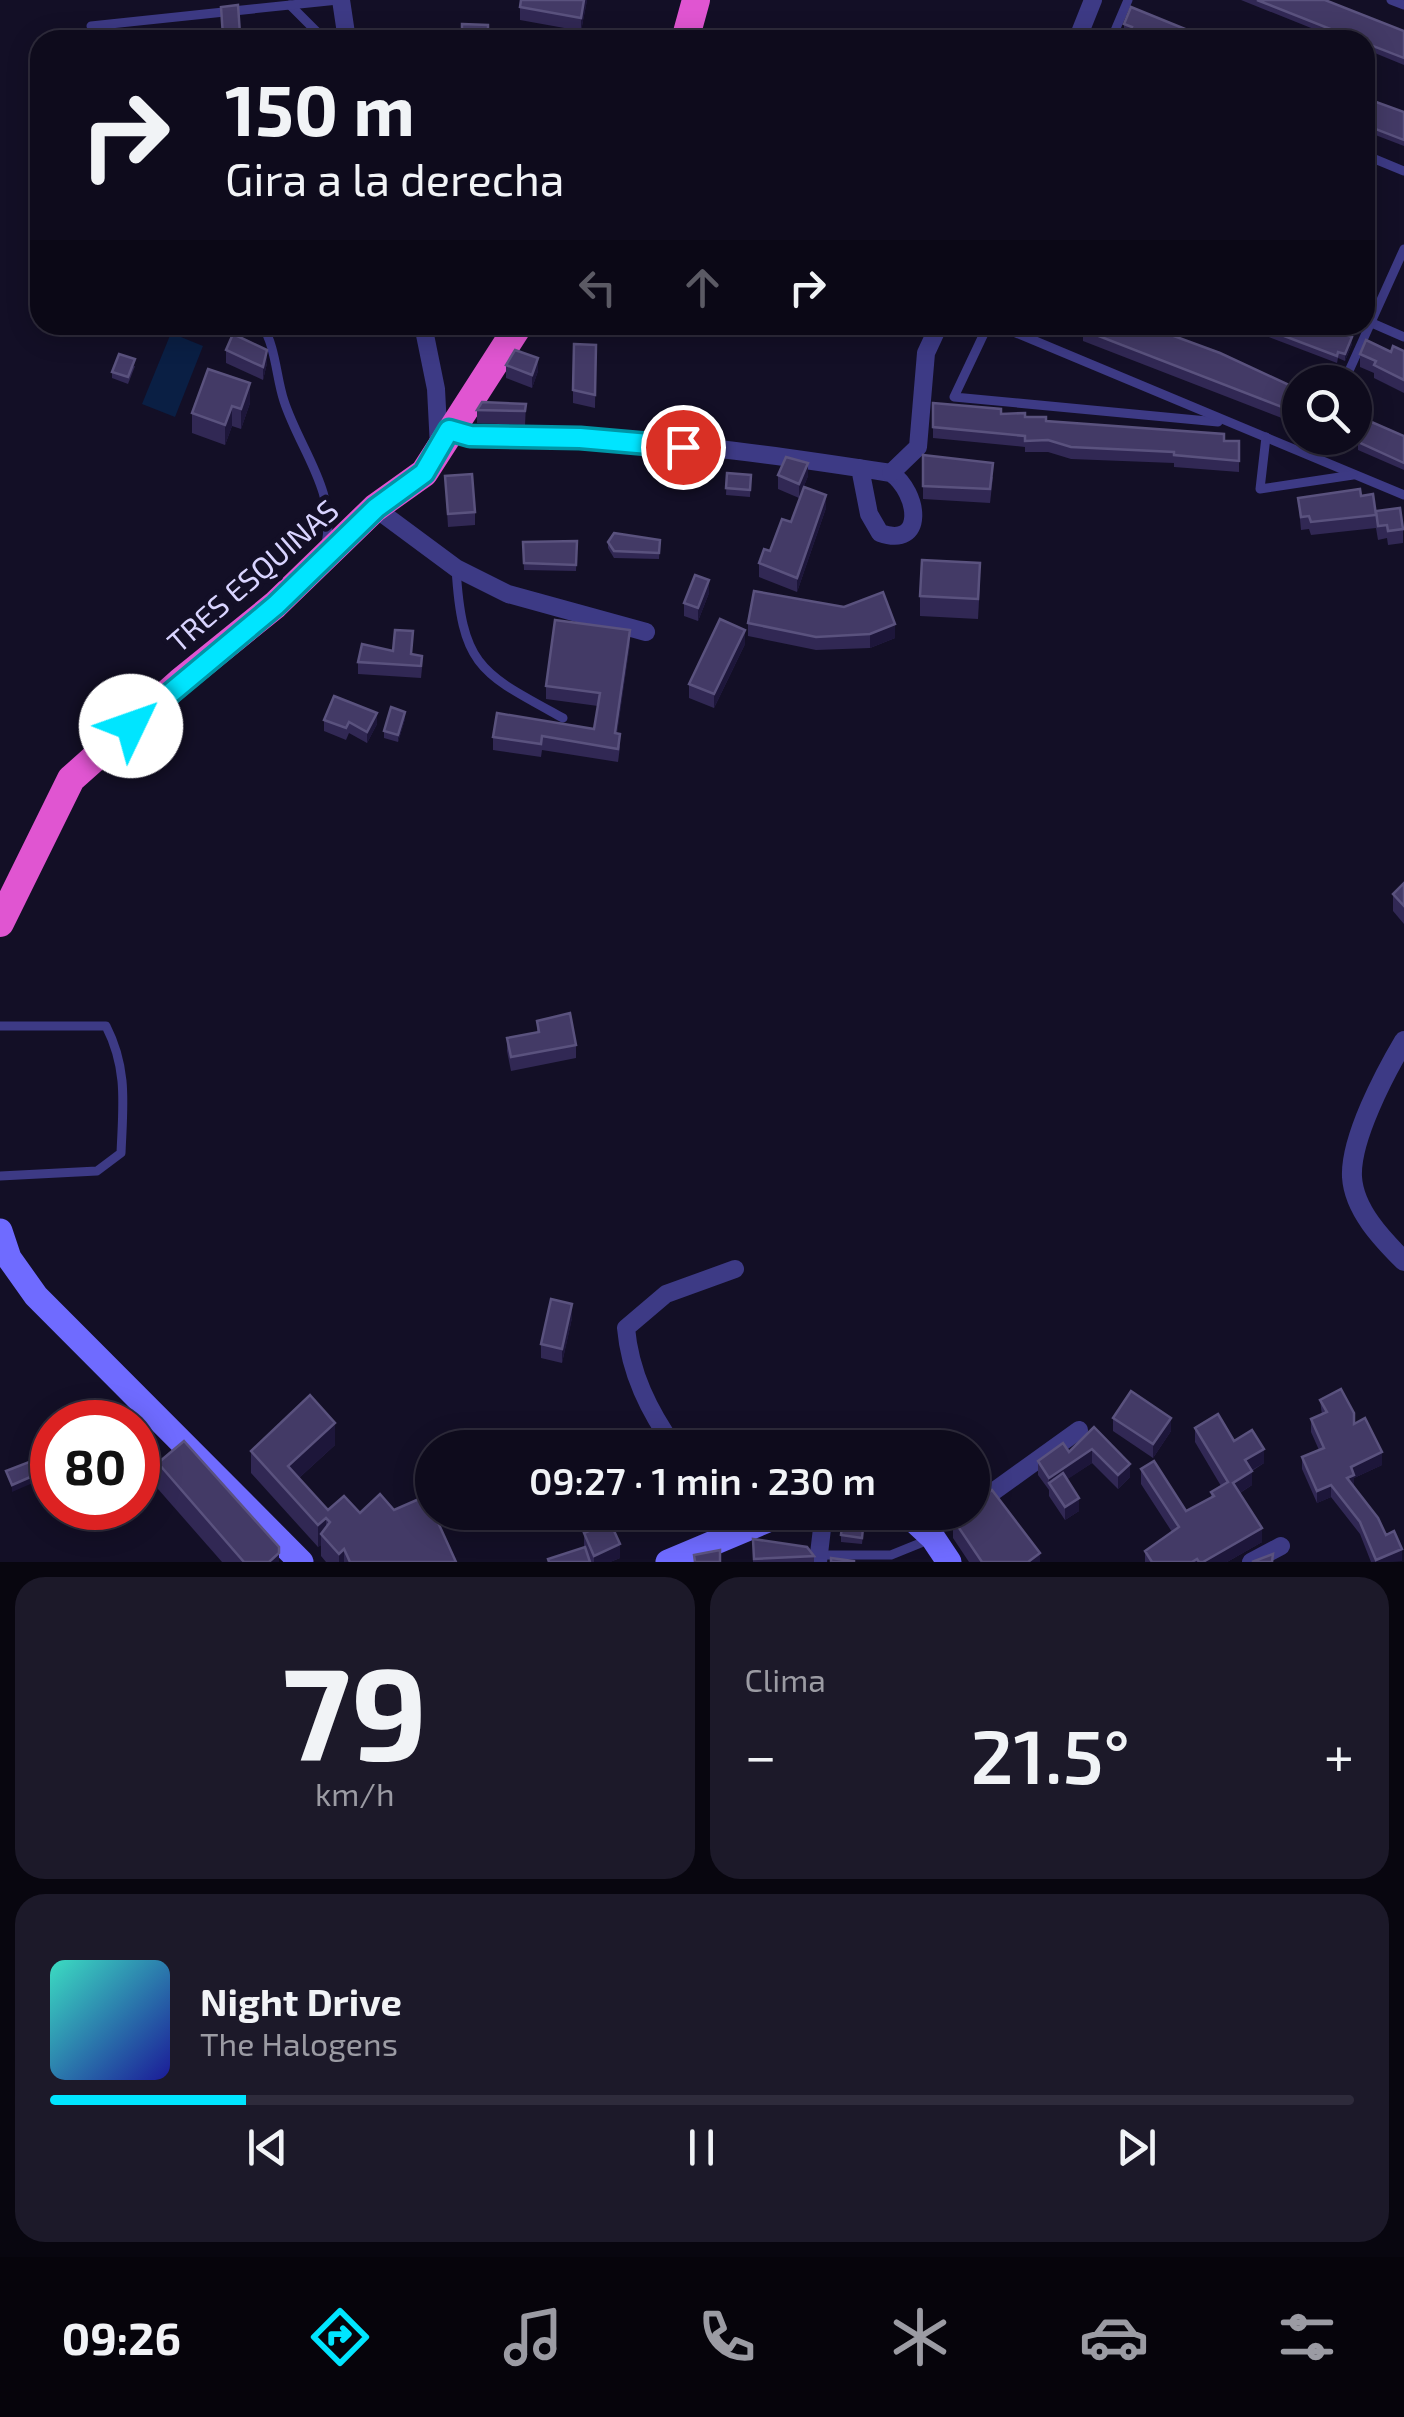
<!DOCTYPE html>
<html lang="es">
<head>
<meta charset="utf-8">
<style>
	:root { --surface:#0e0b1c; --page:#1c1929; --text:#f1f3f6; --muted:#9b9ba3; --line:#2e2b3b; --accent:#00e5ff }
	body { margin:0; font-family:"Exo 2",sans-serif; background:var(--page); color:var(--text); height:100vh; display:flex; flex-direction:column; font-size:38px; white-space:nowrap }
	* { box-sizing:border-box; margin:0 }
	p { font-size:32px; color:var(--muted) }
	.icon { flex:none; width:55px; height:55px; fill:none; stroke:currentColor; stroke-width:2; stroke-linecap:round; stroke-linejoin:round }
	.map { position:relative; height:1562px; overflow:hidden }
	.sheet { display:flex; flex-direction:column; gap:15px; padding:15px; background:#08060f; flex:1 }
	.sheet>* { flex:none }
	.banner { position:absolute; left:30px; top:30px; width:1345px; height:305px; border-radius:30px; box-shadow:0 5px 25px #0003,0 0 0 2px var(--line); background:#0e0b1c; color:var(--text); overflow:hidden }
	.tools { position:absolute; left:1282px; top:365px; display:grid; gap:20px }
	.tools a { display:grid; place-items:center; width:90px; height:90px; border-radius:50%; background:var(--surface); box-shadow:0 5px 25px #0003,0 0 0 2px var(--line); font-size:50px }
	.speed { position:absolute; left:30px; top:1400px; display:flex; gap:20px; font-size:50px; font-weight:700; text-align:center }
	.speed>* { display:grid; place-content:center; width:130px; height:130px; border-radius:50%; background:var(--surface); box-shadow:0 5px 25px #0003,0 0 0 2px var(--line); line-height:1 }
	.speed .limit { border:15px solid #d22; background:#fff; color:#111 }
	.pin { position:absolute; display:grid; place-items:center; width:85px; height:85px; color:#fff; margin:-42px; border:5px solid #fff; border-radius:50%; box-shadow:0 2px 10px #0007 }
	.me { position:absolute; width:110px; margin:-55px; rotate:48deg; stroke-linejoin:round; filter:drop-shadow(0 0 8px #0008) }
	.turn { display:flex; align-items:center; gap:35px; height:210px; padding:0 30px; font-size:45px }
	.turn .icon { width:130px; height:130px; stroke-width:2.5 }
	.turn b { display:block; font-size:70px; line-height:85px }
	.lanes { display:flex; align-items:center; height:95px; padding:0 30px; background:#0003; justify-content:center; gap:50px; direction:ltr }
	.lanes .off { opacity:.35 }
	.big { font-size:75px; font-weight:600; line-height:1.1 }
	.sheet .card { flex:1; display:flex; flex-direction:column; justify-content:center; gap:15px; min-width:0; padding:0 35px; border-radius:30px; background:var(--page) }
	.sheet .dial { align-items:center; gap:0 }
	.dial b { font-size:130px; line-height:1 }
	.song { display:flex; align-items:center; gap:30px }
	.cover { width:120px; height:120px; border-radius:15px; background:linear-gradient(135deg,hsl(170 70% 55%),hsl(240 70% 35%)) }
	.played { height:10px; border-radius:5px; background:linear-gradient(90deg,var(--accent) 15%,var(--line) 15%) }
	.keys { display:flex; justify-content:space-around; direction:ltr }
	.heat { display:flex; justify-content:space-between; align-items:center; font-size:55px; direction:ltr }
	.sheet .tiles { flex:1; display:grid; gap:15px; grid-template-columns:1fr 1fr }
	.card:last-child { grid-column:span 2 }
	.trip { position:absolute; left:415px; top:1430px; width:575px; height:100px; border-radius:50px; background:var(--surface); box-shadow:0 5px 25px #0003,0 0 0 2px var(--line); font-weight:600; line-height:100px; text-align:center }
	.tabs { display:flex; height:160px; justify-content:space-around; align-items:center; background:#06040b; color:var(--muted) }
	.tabs .icon { width:70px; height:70px }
	.tabs .on { color:var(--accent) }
	.tabs b { font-size:45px; color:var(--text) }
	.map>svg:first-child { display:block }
	.water { fill:#0a1f44 }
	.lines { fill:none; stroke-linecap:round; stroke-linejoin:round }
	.service { stroke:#3d3a85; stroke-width:9 }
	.minor { stroke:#3d3a85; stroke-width:18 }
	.tertiary { stroke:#3d3a85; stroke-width:20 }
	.secondary { stroke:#6f6bff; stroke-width:25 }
	.trunk { stroke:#e055d1; stroke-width:28 }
	.wall { fill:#312854 }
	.shaded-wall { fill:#1d163a }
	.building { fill:#433a66; stroke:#5a527e; stroke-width:2.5 }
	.route-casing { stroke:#0095a6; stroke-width:25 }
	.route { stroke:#00e5ff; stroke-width:18 }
	.labels { text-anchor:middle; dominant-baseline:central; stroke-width:10; stroke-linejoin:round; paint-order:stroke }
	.street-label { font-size:30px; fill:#d9d4ff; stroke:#130f26 }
</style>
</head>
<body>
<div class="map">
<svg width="1404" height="1562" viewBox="0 0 1404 1562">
	<rect width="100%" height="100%" fill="#130f26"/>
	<!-- water -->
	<path class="water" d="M171 333 203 346 175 417 142 404Z"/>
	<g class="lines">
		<!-- service -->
		<g class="service">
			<path d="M1391 0 1404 5"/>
			<path d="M290 5 325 40"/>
			<path d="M91 26 338 0"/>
			<path d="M664 40 683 33"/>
			<path d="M1111 40 1128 0"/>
			<path d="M1365 155 1404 171"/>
			<path d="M1365 320 1404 337"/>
			<path d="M262 325C276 347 276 377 284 401 300 450 337 491 326 544"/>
			<path d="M988 325 954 397 1218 422"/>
			<path d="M997 325 1404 495"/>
			<path d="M1344 382 1404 249"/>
			<path d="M1266 437 1260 489 1353 475"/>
			<path d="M1311 455 1319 438"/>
			<path d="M456 568C462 668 481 673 563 718"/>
			<path d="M0 1026H106C128 1069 123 1105 121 1153L97 1171 0 1176"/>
			<path d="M823 1448 856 1441 871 1448"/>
			<path d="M819 1555H891L928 1540"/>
		</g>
		<!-- minor -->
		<g class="minor">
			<path d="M341 0 347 40"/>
			<path d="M1077 40 1093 0"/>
			<path d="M423 325 436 389 439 447"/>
			<path d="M449 431C492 441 535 436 579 437 683 442 788 457 891 473 919 493 926 549 880 533L869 514 860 468"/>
			<path d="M891 473 918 447 926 353 939 325"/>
			<path d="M375 508 456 568 508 594 646 632"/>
			<path d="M675 1448C649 1411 630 1373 626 1328L666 1294 735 1269"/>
			<path d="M972 1507 1079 1430"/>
			<path d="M818 1562 824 1512"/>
			<path d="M1251 1562 1281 1546"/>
		</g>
		<!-- tertiary -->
		<path class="tertiary" d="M1404 1041C1385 1073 1350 1139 1352 1177 1354 1210 1382 1239 1404 1261"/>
		<!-- secondary -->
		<g class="secondary">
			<path d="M0 1231 9 1258 36 1296 301 1562"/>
			<path d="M905 1512 933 1538 949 1562"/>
			<path d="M668 1562 787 1512"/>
		</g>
		<!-- trunk -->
		<g class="trunk">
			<path d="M685 40 696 0"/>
			<path d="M0 923 71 779 180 682 275 605 375 508 424 473 519 325"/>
		</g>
	</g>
	<!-- wall -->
	<g class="wall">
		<path d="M587 0 581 31 520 20V7Z"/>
		<path d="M1241 0H1325L1404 31V65L1365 49V40H1341Z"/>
		<path d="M238 5 240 40H222L221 7Z"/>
		<path d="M1124 24 1212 40H1129V33L1124 31Z"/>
		<path d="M1365 98 1404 112V146L1365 131Z"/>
		<path d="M1080 325H1144L1300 390V425L1083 341V336L1080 335Z"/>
		<path d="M1237 325H1321L1352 344 1345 361 1338 358 1337 363Z"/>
		<path d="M596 345 595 408 573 403V390Z"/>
		<path d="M226 350 267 363 263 380 226 363Z"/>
		<path d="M1404 351V393L1374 378V373L1360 367V354Z"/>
		<path d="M506 365 538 371 532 388 506 378Z"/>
		<path d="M135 366 128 384 112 378V372Z"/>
		<path d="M250 403 241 429 232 426 225 445 192 433V413Z"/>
		<path d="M933 403 1046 421 1224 441H1239V472L1174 467V463L1071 459 1048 452H1025V447L933 438Z"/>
		<path d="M526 404 525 425 477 423V410Z"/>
		<path d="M1355 428 1404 436V470L1358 450V444L1353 441V438H1355Z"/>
		<path d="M923 455 993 477 990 503 923 499Z"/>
		<path d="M727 473 751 475 750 497 726 495Z"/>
		<path d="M778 475 808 476 799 498 778 489Z"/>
		<path d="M445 476 475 512V525L448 527Z"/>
		<path d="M1361 496 1376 512 1403 529V543L1388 545 1387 538 1378 540 1376 528 1311 535 1309 529 1301 530 1298 498Z"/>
		<path d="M826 508 797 592 759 577V563L770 551 791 522Z"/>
		<path d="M660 540 659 559 614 558 608 548V542Z"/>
		<path d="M577 541 576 571 524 570 523 542Z"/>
		<path d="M980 583 978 619 920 616V596Z"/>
		<path d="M709 593 698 621 684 616V603Z"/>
		<path d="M844 607 895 638 870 648 816 650 748 636V623Z"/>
		<path d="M630 643 617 733 620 747 618 762 542 750 541 757 493 750V737L594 729 598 706 546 699V686Z"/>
		<path d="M745 644 714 708 689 698V684Z"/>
		<path d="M412 654 422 668 421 678 358 674V662Z"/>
		<path d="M405 719 398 742 384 738V731Z"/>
		<path d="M324 720 377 724 367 743 349 733 346 740 324 731Z"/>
		<path d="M1404 883V924L1393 911V894Z"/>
		<path d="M537 1021 576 1045V1058L511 1071 507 1051V1038L537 1033Z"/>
		<path d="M572 1318 562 1363 541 1358V1344Z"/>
		<path d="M1320 1400 1354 1424 1382 1465 1354 1478V1488L1402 1561 1371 1562 1360 1534 1331 1497 1317 1503 1302 1469V1457L1319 1450 1311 1432V1419L1322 1415Z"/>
		<path d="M1113 1418 1171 1431 1153 1458 1113 1431Z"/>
		<path d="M1094 1427 1130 1477 1118 1489 1092 1463 1067 1479 1079 1511 1065 1520 1049 1496V1490L1038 1475V1461L1069 1452Z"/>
		<path d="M1195 1428 1234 1441 1264 1463 1252 1471V1485L1240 1493 1262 1542 1227 1562H1145V1551L1172 1532 1141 1484V1469L1186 1511 1211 1497V1492L1221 1486 1195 1442Z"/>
		<path d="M335 1445 299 1478 328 1510 360 1513 394 1510 456 1562H326L321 1556V1545L318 1547 251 1473V1451Z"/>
		<path d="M158 1463 279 1562H222L158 1489Z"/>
		<path d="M953 1519 1040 1562H969L953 1538Z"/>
		<path d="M864 1524 862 1544 841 1542V1535Z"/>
		<path d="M584 1533 620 1558 610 1562H548V1559L584 1547Z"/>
		<path d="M753 1539 814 1556V1562H753Z"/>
	</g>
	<!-- shaded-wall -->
	<g class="shaded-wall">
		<path d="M584 0H587L581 31V18Z"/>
		<path d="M1352 337V344L1345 361V354Z"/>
		<path d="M267 350V363L263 380V367Z"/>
		<path d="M538 358V371L532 388V375Z"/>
		<path d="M250 383V403L241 429V409Z"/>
		<path d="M232 406V426L225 445V425Z"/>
		<path d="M808 463V476L799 498V484Z"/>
		<path d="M826 495V508L797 592V578Z"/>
		<path d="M709 580V593L698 621V608Z"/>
		<path d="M895 624V638L870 648V634Z"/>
		<path d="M630 630V643L615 746V733Z"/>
		<path d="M745 630V644L714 708V694Z"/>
		<path d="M405 712V719L398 742V735Z"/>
		<path d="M377 713V724L367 743V732Z"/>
		<path d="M572 1304V1318L562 1363V1349Z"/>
		<path d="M1171 1418V1431L1153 1458V1444Z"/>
		<path d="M335 1423V1445L288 1488V1466Z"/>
		<path d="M1092 1449V1463L1053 1489 1049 1484V1478Z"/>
		<path d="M1264 1449V1463L1245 1474V1460Z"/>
		<path d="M1382 1452V1465L1354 1478V1488L1347 1478 1351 1467Z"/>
		<path d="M1130 1464V1477L1118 1489V1475Z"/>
		<path d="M1252 1471V1485L1233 1497V1483Z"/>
		<path d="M35 1475V1482L12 1492V1485Z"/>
		<path d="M1331 1485V1497L1317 1503V1491Z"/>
		<path d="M1079 1498V1511L1065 1520V1507Z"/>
		<path d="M326 1518V1540L321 1534V1545L318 1547V1525Z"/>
		<path d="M1262 1528V1542L1227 1562H1203Z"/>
		<path d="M620 1544V1558L610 1562H594V1556Z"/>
		<path d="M344 1549V1562H339V1554Z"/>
		<path d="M1402 1549V1561L1376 1562V1560Z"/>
		<path d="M279 1553V1562H269Z"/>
		<path d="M1040 1553V1562H1028Z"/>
	</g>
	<!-- building -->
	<g class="building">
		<path d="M521 0H584L581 18 520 7Z"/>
		<path d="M1257 0H1325L1404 31V58L1365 43V40H1358Z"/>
		<path d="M238 5 240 34 223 36 221 7Z"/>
		<path d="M1131 7 1212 40H1145L1129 34 1132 27 1124 24Z"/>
		<path d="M462 24 488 25V40H462Z"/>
		<path d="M82 31 83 40H60L59 35Z"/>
		<path d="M529 38H572L574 40H529Z"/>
		<path d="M1365 98 1404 112V140L1365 125Z"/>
		<path d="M1084 325H1144L1220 353 1300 390V414L1083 330Z"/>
		<path d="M1255 325H1321L1352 337 1345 354 1338 352 1337 356Z"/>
		<path d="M233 334 267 350 263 367 226 350Z"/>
		<path d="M1366 340 1391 352 1393 346 1404 351V380L1374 365 1376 361 1360 354Z"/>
		<path d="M574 344 596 345 595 395 573 390Z"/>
		<path d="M515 350 538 358 532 375 506 365Z"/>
		<path d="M119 354 135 359 128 377 112 372Z"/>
		<path d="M208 369 250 383 241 409 232 406 225 425 192 413Z"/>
		<path d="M482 402 526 404 525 411 477 410Z"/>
		<path d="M933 403 1001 409V414L1025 413V417H1046V421L1224 434V441H1239V461L1174 455V452L1071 447 1048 440 1025 441V436L933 427Z"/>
		<path d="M1360 417 1404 436V463L1358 442 1361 437 1355 435V428Z"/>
		<path d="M923 455 993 463 990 489 923 486Z"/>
		<path d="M786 457 808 463 799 484 778 475Z"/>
		<path d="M727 473 751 475 750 490 726 488Z"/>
		<path d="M472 474 475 512 448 514 445 476Z"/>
		<path d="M804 487 826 495 797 578 759 563 764 549 770 551 782 519 791 522Z"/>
		<path d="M1360 489 1361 496 1373 494 1376 515 1311 522 1309 516 1301 517 1298 498Z"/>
		<path d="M1400 508 1403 529 1388 531 1387 525 1378 526 1376 511Z"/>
		<path d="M614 533 660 540 659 553 614 551 608 542Z"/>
		<path d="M577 541 576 565 524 563 523 542Z"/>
		<path d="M922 560 980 563 978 599 920 596Z"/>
		<path d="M695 575 709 580 698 608 684 603Z"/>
		<path d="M754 591 844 607 883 592 895 624 870 634 816 637 748 623Z"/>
		<path d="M720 619 745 630 714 694 689 684Z"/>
		<path d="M555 620 630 630 615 733 620 734 618 749 542 736 541 744 493 737 497 713 594 729 600 693 546 686Z"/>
		<path d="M395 630 413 631 411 654 422 656 421 666 358 662 362 644 393 651Z"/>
		<path d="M334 696 377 713 367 732 349 722 346 728 324 720Z"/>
		<path d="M391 707 405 712 398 735 384 731Z"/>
		<path d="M1404 883V906L1393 894Z"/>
		<path d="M570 1013 576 1045 511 1057 507 1038 539 1032 537 1021Z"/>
		<path d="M551 1299 572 1304 562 1349 541 1344Z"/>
		<path d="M1341 1389 1354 1413V1424L1365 1418 1382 1452 1351 1467 1354 1475 1347 1478 1378 1518 1386 1535 1394 1531 1402 1549 1376 1560 1360 1522 1331 1485 1317 1491 1302 1457 1324 1448 1311 1419 1327 1412 1320 1400Z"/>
		<path d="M1131 1391 1171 1418 1153 1444 1113 1418Z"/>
		<path d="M310 1395 335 1423 288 1466 328 1510 344 1496 360 1513 380 1494 394 1510 426 1496 456 1562H350L344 1549 339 1554 321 1534 330 1522 326 1518 318 1525 251 1451Z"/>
		<path d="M1218 1414 1234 1441 1252 1430 1264 1449 1245 1460 1252 1471 1233 1483 1262 1528 1203 1562H1199L1197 1559 1192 1562H1152L1145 1551 1179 1527 1141 1469 1154 1461 1186 1511 1214 1496 1211 1492 1228 1482 1195 1428Z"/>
		<path d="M1094 1427 1130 1464 1118 1475 1092 1449 1049 1478 1038 1461 1063 1443 1069 1452Z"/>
		<path d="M946 1434 958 1448H930Z"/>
		<path d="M803 1438 806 1448H787L786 1442Z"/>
		<path d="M184 1441 279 1547V1553L269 1562H244L158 1463Z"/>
		<path d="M29 1462 35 1475 12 1485 6 1471Z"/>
		<path d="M1063 1473 1079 1498 1065 1507 1049 1483Z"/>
		<path d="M992 1490 1040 1553 1028 1562H982L953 1519 962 1512H972V1504Z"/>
		<path d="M843 1515 864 1518 862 1538 841 1535Z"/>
		<path d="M610 1522 620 1544 594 1556 584 1533Z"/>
		<path d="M753 1539 807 1547 814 1556 754 1559Z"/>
		<path d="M585 1547 590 1562H549L548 1559Z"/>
		<path d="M720 1550V1562H695L694 1555Z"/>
		<path d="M1273 1554 1272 1562H1252Z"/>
		<path d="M831 1558 854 1561V1562H831Z"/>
	</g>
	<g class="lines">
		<!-- route casing -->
		<g class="route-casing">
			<path id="route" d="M131 726 276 605 376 508 424 473 449 430 470 436 580 438 683 447"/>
		</g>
		<!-- route -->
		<use href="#route" class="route"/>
	</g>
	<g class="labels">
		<!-- street labels -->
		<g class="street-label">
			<text transform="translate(252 575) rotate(-41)">TRES ESQUINAS</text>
		</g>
	</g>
</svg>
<div class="tools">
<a><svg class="icon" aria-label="search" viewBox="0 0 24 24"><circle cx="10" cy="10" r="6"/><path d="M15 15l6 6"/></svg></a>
</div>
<div class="speed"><div class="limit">80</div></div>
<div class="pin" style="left:683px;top:447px;background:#d93025"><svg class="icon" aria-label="arrive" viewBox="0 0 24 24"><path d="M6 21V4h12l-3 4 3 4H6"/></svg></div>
<svg class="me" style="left:131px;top:726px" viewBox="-20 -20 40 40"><circle r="19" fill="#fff"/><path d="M0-13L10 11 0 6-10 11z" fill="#00e5ff"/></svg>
<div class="trip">09:27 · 1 min · 230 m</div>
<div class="banner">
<div class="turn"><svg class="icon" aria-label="right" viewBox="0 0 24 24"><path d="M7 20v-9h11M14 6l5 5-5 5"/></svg><div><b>150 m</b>Gira a la derecha</div></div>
<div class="lanes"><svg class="icon off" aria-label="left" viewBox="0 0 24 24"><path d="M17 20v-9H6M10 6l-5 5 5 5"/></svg><svg class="icon off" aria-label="ahead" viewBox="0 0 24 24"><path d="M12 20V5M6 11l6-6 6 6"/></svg><svg class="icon" aria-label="right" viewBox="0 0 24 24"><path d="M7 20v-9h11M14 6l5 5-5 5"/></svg></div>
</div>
</div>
<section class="sheet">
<div class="tiles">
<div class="card dial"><b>79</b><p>km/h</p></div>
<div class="card"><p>Clima</p>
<div class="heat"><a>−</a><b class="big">21.5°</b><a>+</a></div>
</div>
<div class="card">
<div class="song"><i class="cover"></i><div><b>Night Drive</b><p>The Halogens</p></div></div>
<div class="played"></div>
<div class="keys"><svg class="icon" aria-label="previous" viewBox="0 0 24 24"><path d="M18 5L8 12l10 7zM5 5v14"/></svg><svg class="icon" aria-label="pause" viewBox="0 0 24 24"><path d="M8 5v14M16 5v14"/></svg><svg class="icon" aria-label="next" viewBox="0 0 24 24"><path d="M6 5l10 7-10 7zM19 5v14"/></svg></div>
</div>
</div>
</section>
<nav class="tabs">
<b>09:26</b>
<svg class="icon on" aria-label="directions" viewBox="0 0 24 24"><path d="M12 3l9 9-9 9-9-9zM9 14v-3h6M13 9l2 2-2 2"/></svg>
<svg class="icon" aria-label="music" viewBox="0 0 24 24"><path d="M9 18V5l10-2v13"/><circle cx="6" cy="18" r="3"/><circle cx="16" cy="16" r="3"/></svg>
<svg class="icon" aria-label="phone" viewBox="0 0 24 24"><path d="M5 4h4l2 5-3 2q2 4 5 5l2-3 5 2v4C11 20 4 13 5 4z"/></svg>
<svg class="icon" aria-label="climate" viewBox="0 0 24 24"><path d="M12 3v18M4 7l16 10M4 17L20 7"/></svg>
<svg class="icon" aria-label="car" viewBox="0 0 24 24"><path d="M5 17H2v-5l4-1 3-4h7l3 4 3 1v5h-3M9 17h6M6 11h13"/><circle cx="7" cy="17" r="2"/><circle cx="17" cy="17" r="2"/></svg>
<svg class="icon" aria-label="filters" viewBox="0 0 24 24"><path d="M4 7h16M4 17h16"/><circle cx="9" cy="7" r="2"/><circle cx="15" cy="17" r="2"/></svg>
</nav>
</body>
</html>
